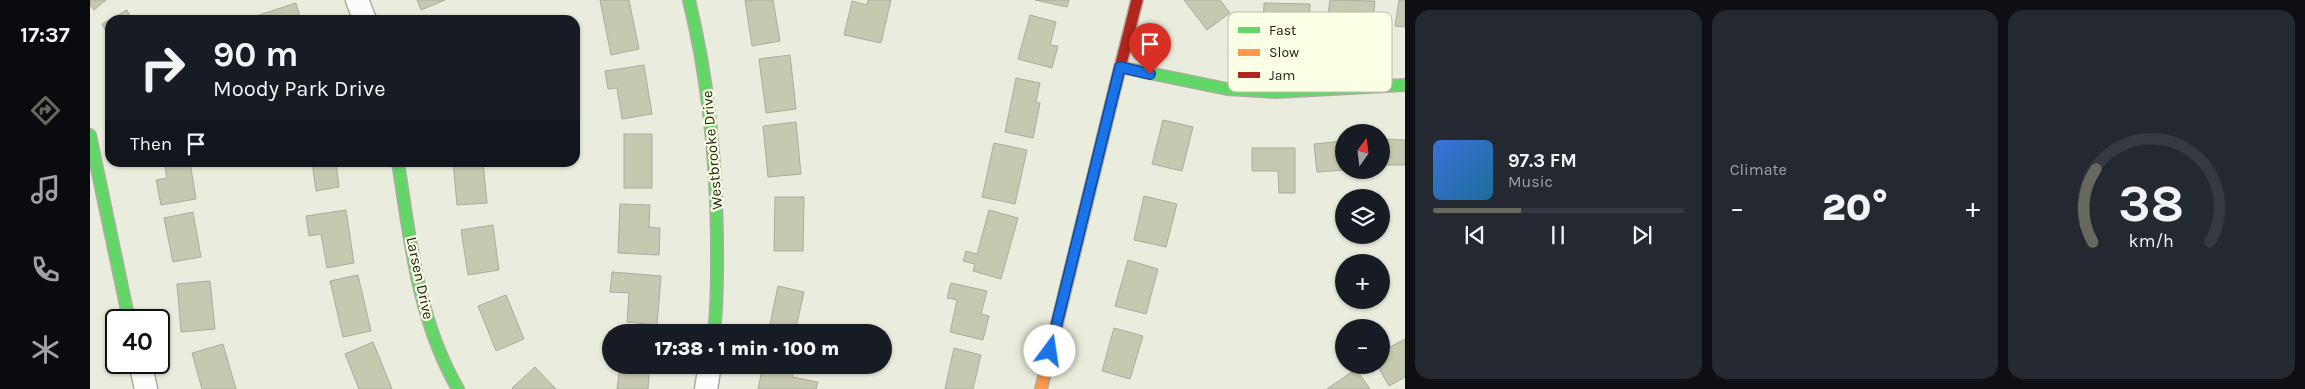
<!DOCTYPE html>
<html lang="en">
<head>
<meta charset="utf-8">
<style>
	:root { --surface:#171b24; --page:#242831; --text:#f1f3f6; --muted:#9ea1a6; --line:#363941; --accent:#68695e }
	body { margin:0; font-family:Karla,sans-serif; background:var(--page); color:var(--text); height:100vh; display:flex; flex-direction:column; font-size:19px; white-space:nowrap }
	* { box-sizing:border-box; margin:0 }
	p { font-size:16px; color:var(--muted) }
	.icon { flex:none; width:28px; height:28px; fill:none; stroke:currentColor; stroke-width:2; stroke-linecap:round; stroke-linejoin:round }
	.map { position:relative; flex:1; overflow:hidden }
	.drawer { display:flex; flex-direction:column; gap:10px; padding:10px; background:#0d0f14; width:900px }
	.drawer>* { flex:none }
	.top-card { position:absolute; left:15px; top:15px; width:475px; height:152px; border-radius:15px; box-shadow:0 1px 4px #0004; background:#171b24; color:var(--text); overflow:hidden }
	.needle { width:32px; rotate:14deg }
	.tools { position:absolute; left:1245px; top:124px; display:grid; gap:10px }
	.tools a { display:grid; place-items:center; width:55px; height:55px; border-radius:50%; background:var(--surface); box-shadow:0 1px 4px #0004; font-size:25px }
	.speed { position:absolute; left:15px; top:309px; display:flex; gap:10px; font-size:25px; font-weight:700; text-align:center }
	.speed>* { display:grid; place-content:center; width:65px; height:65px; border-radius:50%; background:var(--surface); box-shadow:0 1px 4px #0004; line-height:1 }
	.speed .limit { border:2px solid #111; border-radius:8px; background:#fff; color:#111 }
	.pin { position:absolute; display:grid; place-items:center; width:42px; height:42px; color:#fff; margin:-51px -21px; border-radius:50% 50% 50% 0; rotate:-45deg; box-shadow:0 0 5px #0007 }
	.pin .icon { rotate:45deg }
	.me { position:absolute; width:55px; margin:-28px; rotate:14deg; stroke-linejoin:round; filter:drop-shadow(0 0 4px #0008) }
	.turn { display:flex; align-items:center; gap:18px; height:105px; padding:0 25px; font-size:22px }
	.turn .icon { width:65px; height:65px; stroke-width:2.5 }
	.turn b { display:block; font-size:35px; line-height:42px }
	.then { display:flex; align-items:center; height:48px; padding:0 25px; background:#0003; gap:10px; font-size:19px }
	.big { font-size:38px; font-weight:800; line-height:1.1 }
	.drawer .widget { flex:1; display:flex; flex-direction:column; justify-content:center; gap:8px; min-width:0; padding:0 18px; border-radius:15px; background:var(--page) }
	.drawer .dial { align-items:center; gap:0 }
	.dial svg { height:130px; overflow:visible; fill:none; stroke:var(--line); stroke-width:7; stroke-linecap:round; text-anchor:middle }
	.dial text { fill:var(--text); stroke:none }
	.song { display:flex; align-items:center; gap:15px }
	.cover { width:60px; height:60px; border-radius:8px; background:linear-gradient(135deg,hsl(220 70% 55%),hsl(200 70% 35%)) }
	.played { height:5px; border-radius:2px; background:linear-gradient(90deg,var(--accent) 35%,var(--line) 35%) }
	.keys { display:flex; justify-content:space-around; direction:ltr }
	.heat { display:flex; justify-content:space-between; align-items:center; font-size:28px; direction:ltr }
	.drawer .tiles { flex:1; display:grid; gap:10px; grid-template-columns:repeat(3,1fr) }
	.trip { position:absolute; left:512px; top:324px; width:290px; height:50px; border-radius:25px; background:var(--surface); box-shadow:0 1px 4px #0004; font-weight:800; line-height:50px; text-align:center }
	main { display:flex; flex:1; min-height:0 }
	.menu { display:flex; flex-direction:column; width:90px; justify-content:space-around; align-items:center; background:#090b0e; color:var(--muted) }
	.menu .icon { width:35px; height:35px }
	.menu .selected { color:var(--accent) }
	.menu b { font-size:22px; color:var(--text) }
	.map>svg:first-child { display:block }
	.building { fill:#c6c8af; stroke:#aaaca0 }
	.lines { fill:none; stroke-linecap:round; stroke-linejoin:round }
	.street-casing { stroke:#acada2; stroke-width:25 }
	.fast-casing { stroke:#acada2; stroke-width:14 }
	.slow-casing { stroke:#acada2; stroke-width:14 }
	.jam-casing { stroke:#acada2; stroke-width:14 }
	.street { stroke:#fcfcfa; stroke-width:22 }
	.fast { stroke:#63d668; stroke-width:11 }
	.slow { stroke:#ff974d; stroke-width:11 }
	.jam { stroke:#b3261e; stroke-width:11 }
	.route-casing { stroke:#114b97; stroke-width:12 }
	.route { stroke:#1a73e8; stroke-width:9 }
	.labels { text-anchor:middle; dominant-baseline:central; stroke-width:4.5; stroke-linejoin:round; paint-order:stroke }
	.street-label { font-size:15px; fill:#222319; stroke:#fbffe4 }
	.key { fill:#fbffe4; stroke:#babda7; stroke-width:1 }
	.key-label { font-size:14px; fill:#222319 }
</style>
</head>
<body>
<main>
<nav class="menu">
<b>17:37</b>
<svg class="icon selected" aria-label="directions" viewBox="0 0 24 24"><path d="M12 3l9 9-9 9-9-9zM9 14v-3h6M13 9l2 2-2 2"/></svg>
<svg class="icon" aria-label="music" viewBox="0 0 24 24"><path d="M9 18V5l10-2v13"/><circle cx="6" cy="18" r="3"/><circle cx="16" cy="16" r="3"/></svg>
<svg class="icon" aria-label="phone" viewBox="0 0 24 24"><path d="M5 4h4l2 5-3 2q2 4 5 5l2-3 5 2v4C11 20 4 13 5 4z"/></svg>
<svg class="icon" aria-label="climate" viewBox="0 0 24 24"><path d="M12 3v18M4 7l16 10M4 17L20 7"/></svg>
</nav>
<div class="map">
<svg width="1315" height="389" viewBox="0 0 1315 389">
	<rect width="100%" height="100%" fill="#eaecdd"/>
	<!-- building -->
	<g class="building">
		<path d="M0 0H16L4 10 0 5Z"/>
		<path d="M327 0H355L331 10Z"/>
		<path d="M510 0H539L549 49 521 55Z"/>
		<path d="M655 0H683L690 41 662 46Z"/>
		<path d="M778 0H801L791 43 754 35 762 1 777 5Z"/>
		<path d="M945 0H979L977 7Z"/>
		<path d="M1094 0H1130L1140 13 1117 30Z"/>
		<path d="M1240 0 1285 1 1282 28 1237 22Z"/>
		<path d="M1309 0H1315V27L1305 26Z"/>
		<path d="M206 3 211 20H168L166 16Z"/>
		<path d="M1174 3 1220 4 1219 34 1173 33Z"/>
		<path d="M37 10 42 20H20V39L12 24Z"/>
		<path d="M940 15 966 22 960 45 968 46 962 68 928 59Z"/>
		<path d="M700 55 706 109 676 113 669 59Z"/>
		<path d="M554 65 562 114 532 119 527 88 518 89 515 71Z"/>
		<path d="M926 78 950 83 946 102 950 103 943 138 915 132Z"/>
		<path d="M1073 120 1103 127 1092 171 1062 164Z"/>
		<path d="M706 122 711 174 678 177 673 126Z"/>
		<rect x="534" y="134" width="28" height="54"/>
		<path d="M1293 139 1315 140V165H1292Z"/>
		<path d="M1254 141V170L1227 172 1224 144Z"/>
		<path d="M904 143 937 150 925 204 892 197Z"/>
		<path d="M1162 148H1205V193H1189L1188 171H1162Z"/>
		<path d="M74 162H100L106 199 71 205 66 180 77 178Z"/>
		<path d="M222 162H246L249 187 226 191Z"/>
		<path d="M363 162H393L397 203 367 205Z"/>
		<path d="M1054 196 1087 204 1076 247 1044 240Z"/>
		<path d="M685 197H714L713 251H684Z"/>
		<path d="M530 204 560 205 559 227 570 228 569 255 528 253Z"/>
		<path d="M256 210 264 263 237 268 231 234 219 236 216 216Z"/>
		<path d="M899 210 928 218 911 279 883 271 885 264 873 261 876 251 887 254Z"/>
		<path d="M103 212 111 257 83 262 74 218Z"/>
		<path d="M403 225 409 270 378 275 371 230Z"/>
		<path d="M1038 260 1068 269 1056 314 1025 306Z"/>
		<path d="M522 272 571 276 567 325 537 322 539 293 520 292Z"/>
		<path d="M268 275 281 331 253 337 240 281Z"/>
		<path d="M120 281 125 329 91 332 87 284Z"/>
		<path d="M861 283 897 291 891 314 899 316 893 340 860 332 867 300 857 298Z"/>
		<path d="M688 286 714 292 705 332 679 329Z"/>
		<path d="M416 295 434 339 406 351 388 306Z"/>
		<path d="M1024 328 1053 336 1040 379 1012 371Z"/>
		<path d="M1315 339V377L1299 386 1287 365H1291V352Z"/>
		<path d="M283 342 302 389H269L255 354Z"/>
		<path d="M133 344 146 389H112L102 353Z"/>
		<path d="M864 348 891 355 883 389H855Z"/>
		<path d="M530 365H560L558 389H527Z"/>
		<path d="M673 365H705L702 377 728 382 726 389H668Z"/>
		<path d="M445 367 466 389H423L422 388Z"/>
		<path d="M1266 369 1280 389H1237Z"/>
	</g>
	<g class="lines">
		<!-- street casing -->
		<g class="street-casing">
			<g id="street">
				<path d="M267 0 275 20"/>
				<path d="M50 362 56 389"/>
				<path d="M616 389 620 365"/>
			</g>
		</g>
		<!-- fast casing -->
		<g class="fast-casing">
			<g id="fast">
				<path d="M599 0C618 78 626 157 627 237 627 269 628 301 624 332"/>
				<path d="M1030 67 1137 89 1186 92 1315 85"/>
				<path d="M0 135 39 320"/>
				<path d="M308 162C320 240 328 320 368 389"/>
			</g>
		</g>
		<!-- slow casing -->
		<g class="slow-casing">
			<path id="slow" d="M951 389 1021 104"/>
		</g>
		<!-- jam casing -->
		<g class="jam-casing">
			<path id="jam" d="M1021 104 1047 0"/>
		</g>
		<!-- street -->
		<use href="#street" class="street"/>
		<!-- fast -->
		<use href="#fast" class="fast"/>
		<!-- slow -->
		<use href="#slow" class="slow"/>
		<!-- jam -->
		<use href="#jam" class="jam"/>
	</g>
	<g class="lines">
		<!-- route casing -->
		<g class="route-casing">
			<path id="route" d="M960 351 1030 67 1060 74"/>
		</g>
		<!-- route -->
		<use href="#route" class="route"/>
	</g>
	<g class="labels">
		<!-- street labels -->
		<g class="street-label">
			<text transform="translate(622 150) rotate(-95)">Westbrooke Drive</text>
			<text transform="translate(330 278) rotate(78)">Larsen Drive</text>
		</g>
	</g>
	<!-- legend -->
	<rect x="1138" y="12" width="164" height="80" rx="8" class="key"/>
	<rect x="1148" y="27" width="22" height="6" fill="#63d668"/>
	<rect x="1148" y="49" width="22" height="7" fill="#ff974d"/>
	<rect x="1148" y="72" width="22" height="6" fill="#b3261e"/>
	<g class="key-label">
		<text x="1179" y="35">Fast</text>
		<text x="1179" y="57">Slow</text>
		<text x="1179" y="80">Jam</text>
	</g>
</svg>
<div class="tools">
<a><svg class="needle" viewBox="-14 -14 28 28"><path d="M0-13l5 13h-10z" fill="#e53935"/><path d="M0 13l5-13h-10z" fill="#9ea1a6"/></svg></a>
<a><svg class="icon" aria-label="layers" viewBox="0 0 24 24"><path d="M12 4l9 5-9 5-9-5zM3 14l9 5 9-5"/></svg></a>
<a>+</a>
<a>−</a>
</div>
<div class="speed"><div class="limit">40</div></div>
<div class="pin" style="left:1060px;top:74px;background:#d93025"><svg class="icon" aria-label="arrive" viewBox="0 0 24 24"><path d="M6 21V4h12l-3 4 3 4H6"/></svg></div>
<svg class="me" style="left:960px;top:351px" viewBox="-20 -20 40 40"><circle r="19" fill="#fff"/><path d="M0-13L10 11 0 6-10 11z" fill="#1a73e8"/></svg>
<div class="trip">17:38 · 1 min · 100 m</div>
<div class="top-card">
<div class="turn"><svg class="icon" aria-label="right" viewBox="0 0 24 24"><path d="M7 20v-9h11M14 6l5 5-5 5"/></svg><div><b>90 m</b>Moody Park Drive</div></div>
<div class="then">Then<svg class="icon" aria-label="arrive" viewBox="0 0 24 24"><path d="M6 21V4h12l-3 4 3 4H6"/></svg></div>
</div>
</div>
<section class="drawer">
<div class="tiles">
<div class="widget">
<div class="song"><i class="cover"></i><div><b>97.3 FM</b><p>Music</p></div></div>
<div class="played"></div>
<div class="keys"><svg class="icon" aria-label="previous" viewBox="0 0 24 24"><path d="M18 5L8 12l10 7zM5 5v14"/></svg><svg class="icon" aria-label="pause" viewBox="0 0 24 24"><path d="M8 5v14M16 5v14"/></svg><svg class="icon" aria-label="next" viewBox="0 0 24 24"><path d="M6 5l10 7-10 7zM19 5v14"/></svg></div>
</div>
<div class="widget"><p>Climate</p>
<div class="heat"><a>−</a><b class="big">20°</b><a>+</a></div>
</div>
<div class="widget dial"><svg viewBox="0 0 100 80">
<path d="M14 69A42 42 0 1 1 86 69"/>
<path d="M14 69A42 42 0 0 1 16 24" stroke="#68695e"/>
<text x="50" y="56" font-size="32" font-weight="700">38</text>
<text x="50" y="72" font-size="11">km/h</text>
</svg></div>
</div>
</section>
</main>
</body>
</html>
